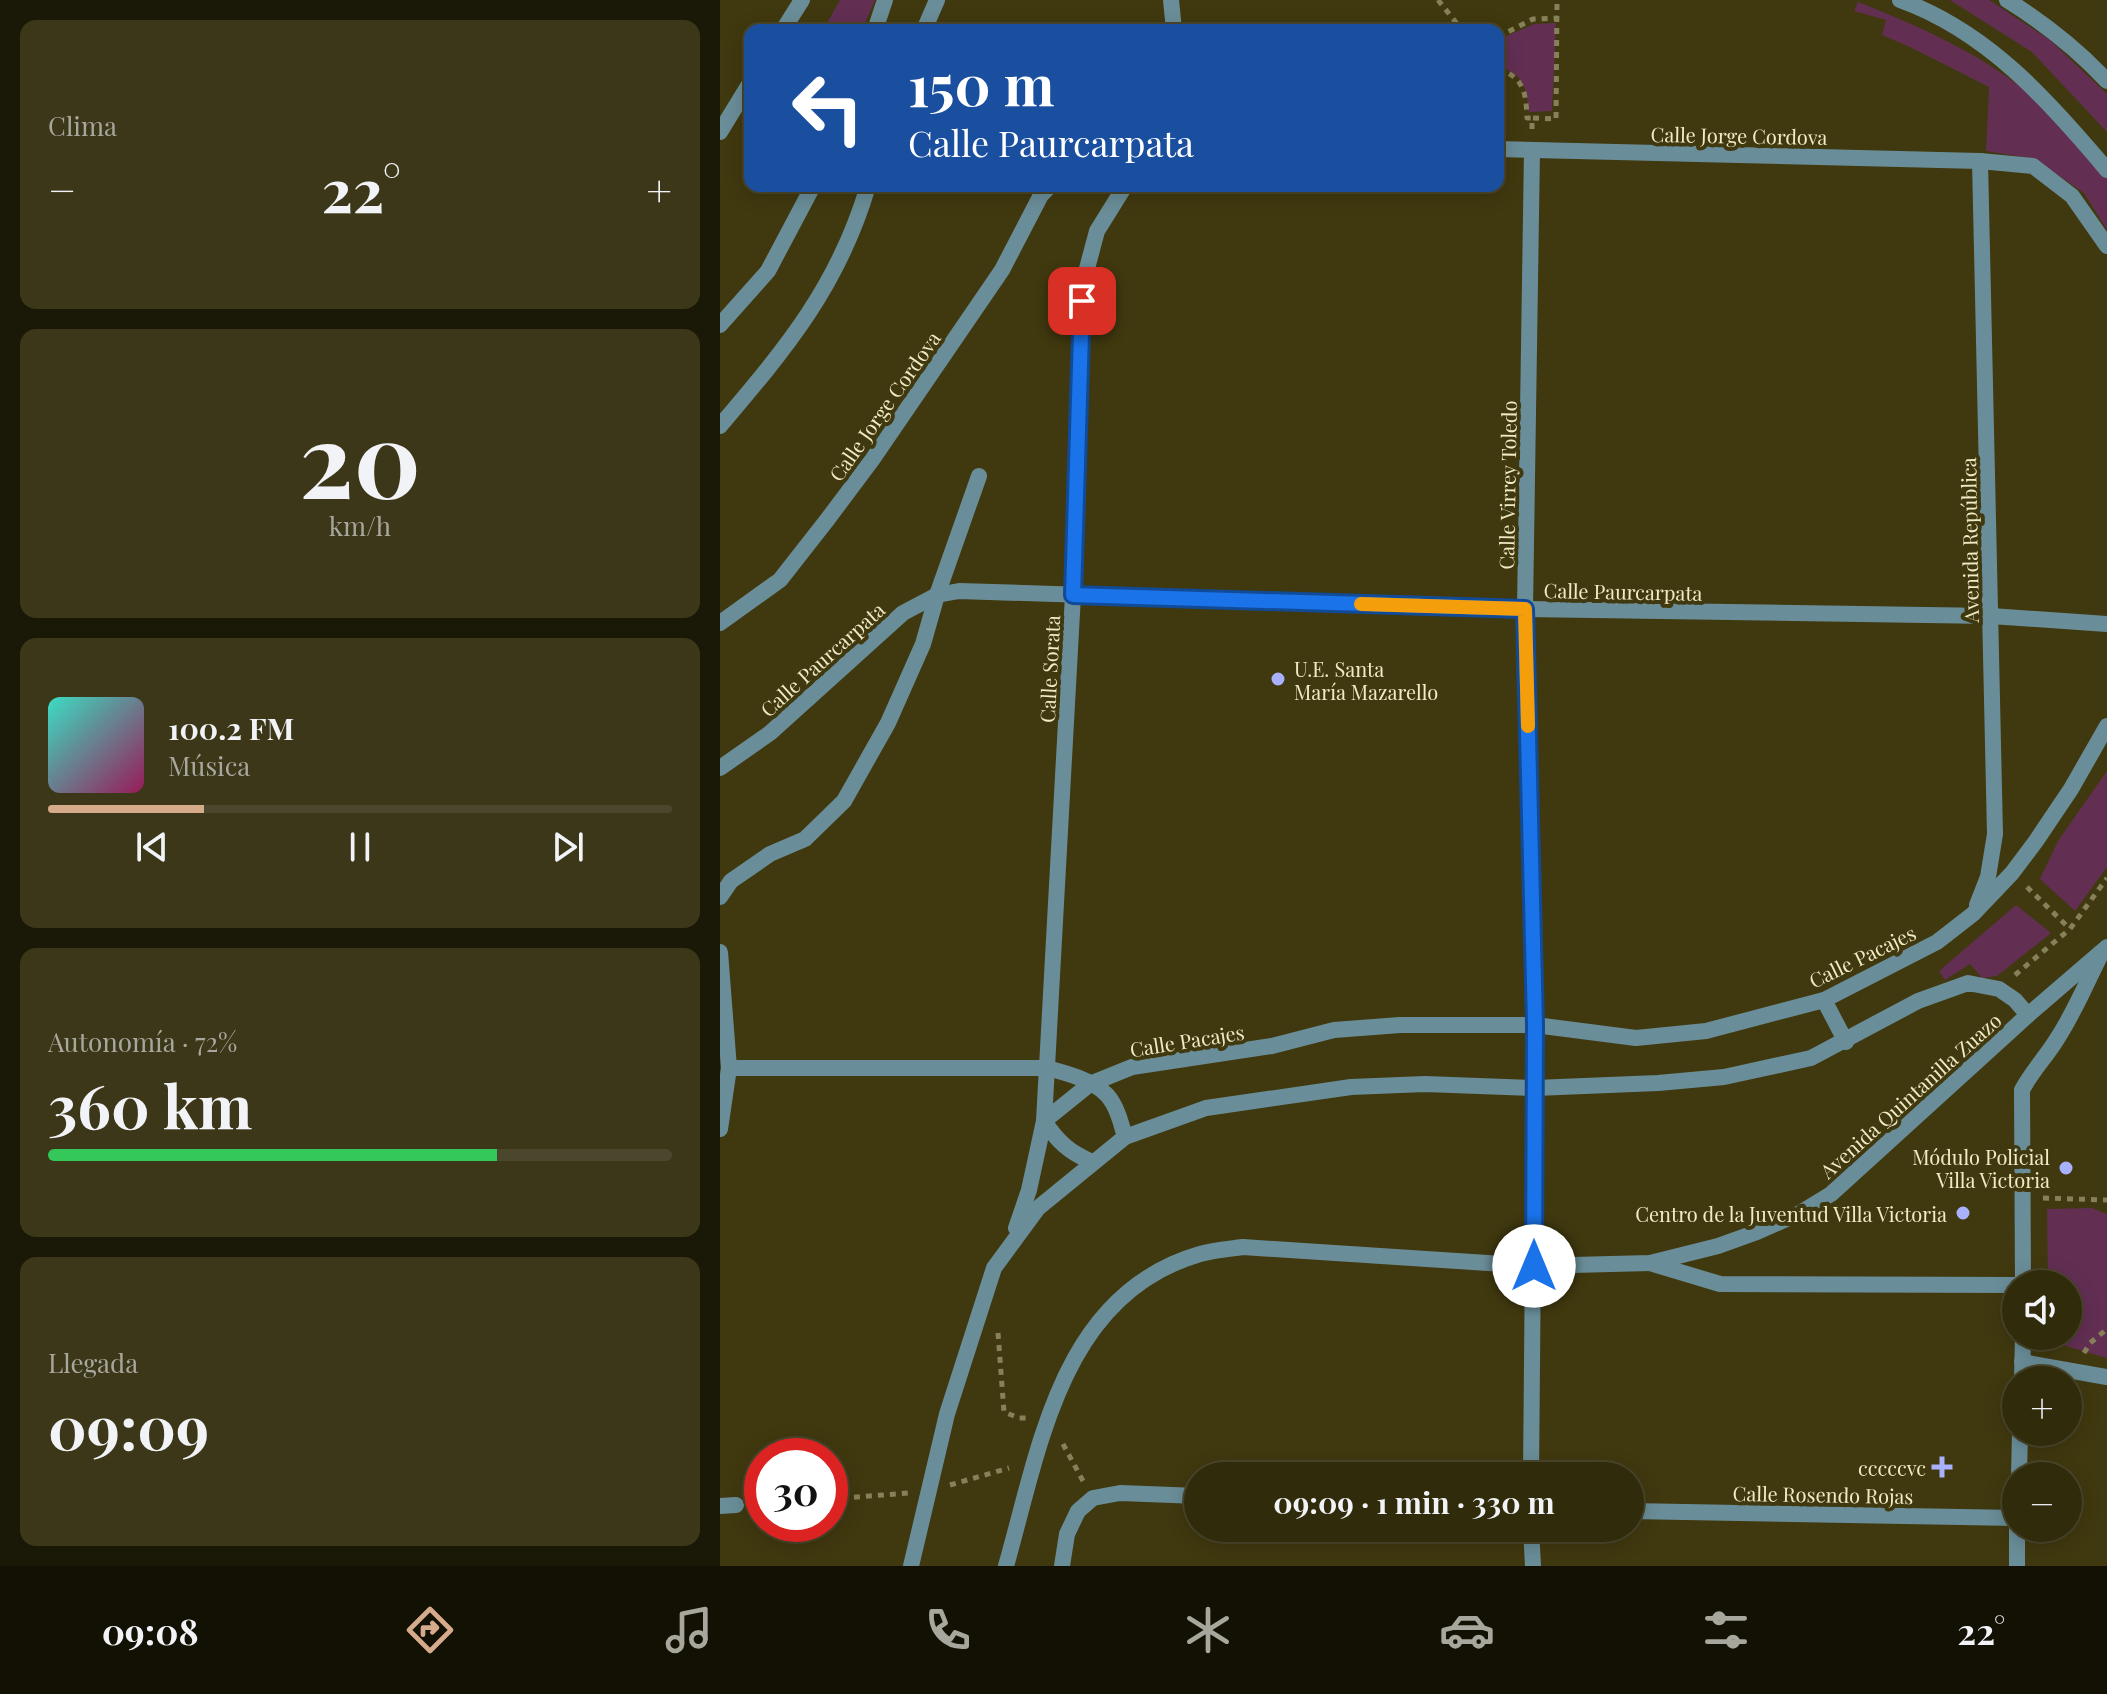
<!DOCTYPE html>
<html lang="es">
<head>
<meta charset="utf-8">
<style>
	:root { --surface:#302b0b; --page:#3c3719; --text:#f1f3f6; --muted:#a8a79d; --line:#4b472c; --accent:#d6ab8b }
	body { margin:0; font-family:"Playfair Display",serif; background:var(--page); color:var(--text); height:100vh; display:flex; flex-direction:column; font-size:30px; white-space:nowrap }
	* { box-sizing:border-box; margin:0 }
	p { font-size:26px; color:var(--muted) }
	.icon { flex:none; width:44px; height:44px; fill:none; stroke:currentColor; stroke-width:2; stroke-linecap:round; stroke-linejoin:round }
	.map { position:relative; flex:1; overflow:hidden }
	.details { display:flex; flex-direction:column; gap:20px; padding:20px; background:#1a1806; width:720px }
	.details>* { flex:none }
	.top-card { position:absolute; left:24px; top:24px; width:760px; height:168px; border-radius:16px; box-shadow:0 4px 20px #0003,0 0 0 2px var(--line); background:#1a4fa0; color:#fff; overflow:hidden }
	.controls { position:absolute; left:1282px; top:1270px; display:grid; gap:16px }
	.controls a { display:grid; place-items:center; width:80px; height:80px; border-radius:50%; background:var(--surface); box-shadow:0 4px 20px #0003,0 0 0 2px var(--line); font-size:40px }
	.speed { position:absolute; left:24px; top:1438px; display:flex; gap:16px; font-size:40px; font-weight:700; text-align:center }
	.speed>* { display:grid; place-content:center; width:104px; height:104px; border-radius:50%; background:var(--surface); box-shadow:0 4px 20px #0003,0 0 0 2px var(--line); line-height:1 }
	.speed .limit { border:12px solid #d22; background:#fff; color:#111 }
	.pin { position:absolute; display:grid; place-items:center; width:68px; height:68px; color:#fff; margin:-34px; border-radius:16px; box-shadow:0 4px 12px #0006 }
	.me { position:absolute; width:88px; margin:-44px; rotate:0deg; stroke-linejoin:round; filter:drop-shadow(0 0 6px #0008) }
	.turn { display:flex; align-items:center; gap:28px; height:168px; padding:0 32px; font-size:36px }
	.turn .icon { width:104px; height:104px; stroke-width:2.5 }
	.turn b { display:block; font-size:56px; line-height:68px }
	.big { font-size:60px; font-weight:700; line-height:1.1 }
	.details .tile { flex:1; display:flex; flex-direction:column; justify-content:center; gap:12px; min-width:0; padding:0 28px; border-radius:16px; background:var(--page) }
	.details .dial { align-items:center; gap:0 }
	.dial b { font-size:104px; line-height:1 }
	.song { display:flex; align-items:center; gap:24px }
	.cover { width:96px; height:96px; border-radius:12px; background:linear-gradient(135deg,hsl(170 70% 55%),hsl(330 70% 35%)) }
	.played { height:8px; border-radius:4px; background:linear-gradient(90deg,var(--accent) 25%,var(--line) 25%) }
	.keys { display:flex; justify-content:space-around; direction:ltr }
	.heat { display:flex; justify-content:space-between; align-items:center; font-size:44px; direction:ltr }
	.charge { height:12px; border-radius:6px; background:linear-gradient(90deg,#34c759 72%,var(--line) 0) }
	.trip { position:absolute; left:464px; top:1462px; width:460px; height:80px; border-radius:40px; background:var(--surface); box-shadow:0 4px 20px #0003,0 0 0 2px var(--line); font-weight:700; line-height:80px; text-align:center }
	.dock { display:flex; height:128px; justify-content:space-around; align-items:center; background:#131104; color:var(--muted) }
	.dock .icon { width:56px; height:56px }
	.dock .active { color:var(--accent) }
	.dock b { font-size:36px; color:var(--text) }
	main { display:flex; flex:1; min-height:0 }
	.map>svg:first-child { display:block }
	.green { fill:#622f53 }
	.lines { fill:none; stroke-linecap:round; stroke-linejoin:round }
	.path { stroke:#878159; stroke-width:5; stroke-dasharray:6 6; stroke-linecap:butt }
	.minor { stroke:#6a8e99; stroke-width:16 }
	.tertiary { stroke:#6a8e99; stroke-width:16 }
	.route-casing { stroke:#114b97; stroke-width:20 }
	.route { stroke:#1a73e8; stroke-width:14 }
	.slow { stroke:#f59e0b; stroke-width:14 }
	.poi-dot { fill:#a9b0fc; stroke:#40390f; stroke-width:3 }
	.labels { text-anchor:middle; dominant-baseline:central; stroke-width:8; stroke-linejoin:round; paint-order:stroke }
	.street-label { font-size:20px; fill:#f0eac5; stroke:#40390f }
	.poi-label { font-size:20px; fill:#f0eac5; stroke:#40390f; text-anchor:end }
</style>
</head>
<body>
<main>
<section class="details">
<div class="tile"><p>Clima</p>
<div class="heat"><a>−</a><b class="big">22°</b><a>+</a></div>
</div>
<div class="tile dial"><b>20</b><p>km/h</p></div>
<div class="tile">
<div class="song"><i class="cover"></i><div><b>100.2 FM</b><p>Música</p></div></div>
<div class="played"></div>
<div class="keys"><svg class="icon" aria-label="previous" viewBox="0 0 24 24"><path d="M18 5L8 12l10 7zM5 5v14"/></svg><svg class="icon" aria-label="pause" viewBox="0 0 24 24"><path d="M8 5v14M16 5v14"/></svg><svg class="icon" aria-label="next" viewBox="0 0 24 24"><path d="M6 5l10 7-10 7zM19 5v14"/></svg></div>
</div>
<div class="tile"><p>Autonomía · 72%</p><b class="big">360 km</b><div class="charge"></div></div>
<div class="tile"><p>Llegada</p><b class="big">09:09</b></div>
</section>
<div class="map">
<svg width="1387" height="1566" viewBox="0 0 1387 1566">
	<rect width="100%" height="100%" fill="#40390f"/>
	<!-- green -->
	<g class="green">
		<path d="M120 0H155L142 30H103Z"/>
		<path d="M1230 0H1269L1330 40 1387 94V132L1312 52Z"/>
		<path d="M1138 2C1207 29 1280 62 1334 116 1353 134 1369 156 1387 176V230L1364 193 1315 159 1266 151 1269 87 1190 47 1162 35 1166 20 1134 11Z"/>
		<path d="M836 23 832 111 809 112C807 87 803 74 778 66V40L814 24Z"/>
		<path d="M1387 771V867L1355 911 1320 879 1338 841Z"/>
		<path d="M1296 905 1331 933 1277 976 1262 978 1250 964 1225 980 1219 971Z"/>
		<path d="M1372 1208 1387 1214V1358L1346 1346 1332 1336H1348V1284H1328L1327 1209Z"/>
	</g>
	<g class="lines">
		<!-- path -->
		<g class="path">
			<path d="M718 0 742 30"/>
			<path d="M778 37 813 19 838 18"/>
			<path d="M778 69C804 77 806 93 807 118H812"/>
			<path d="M812 129V118L836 119 837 0"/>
			<path d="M1307 887 1350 929"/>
			<path d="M1295 975 1350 929 1387 878"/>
			<path d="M1323 1198 1387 1200"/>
			<path d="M278 1333 284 1412 299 1418H306"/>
			<path d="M1364 1353 1370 1343 1387 1329"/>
			<path d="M343 1444 363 1481"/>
			<path d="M230 1485 289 1468"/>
			<path d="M110 1499 189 1493"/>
		</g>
		<!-- minor -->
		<g class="minor">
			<path d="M451 0 454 30"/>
			<path d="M1180 0C1267 31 1329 101 1387 170"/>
			<path d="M155 30 165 0"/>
			<path d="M204 30 217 0"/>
			<path d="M778 149 1260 161 1313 166 1352 196 1387 246"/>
			<path d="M0 325 48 271 93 186"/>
			<path d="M0 426C66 348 118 287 148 186"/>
			<path d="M0 623 60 580 107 520 152 460 282 270 321 195 330 186"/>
			<path d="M0 768 50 733 183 613 217 595 239 591 805 609 1271 616 1387 624"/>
			<path d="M0 897 11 881 50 854 85 839 124 801 168 723 203 644 217 595 259 476"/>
			<path d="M1257 905 1268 877 1275 834 1260 161"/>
			<path d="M0 952 9 1068 0 1129"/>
			<path d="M1104 1000 1126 1042"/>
			<path d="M9 1068H327C346 1073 373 1080 387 1095 397 1106 401 1123 405 1137"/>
			<path d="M324 1121 370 1084 412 1067 552 1046 614 1030 680 1025H815L916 1038 986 1031 1104 1000 1217 942 1253 914 1292 873 1316 841 1351 789 1387 726"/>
			<path d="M324 1121C338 1142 349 1152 372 1162"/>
			<path d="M296 1228 309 1190 324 1121 353 595 360 325 365 276 377 231 405 186"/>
			<path d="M930 1263 1000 1284 1296 1285"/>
			<path d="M1303 1284 1302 1090C1312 1071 1326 1057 1337 1039 1354 1013 1366 984 1380 956"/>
			<path d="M1302 1362 1387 1377"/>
			<path d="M1302 1380 1303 1336"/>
			<path d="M811 1476 815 1025 805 609 812 150"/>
			<path d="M1299 1476 1300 1432"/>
			<path d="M0 1506 16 1505"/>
			<path d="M910 1511 1296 1518"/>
			<path d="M811 1528 813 1566"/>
			<path d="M191 1566 227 1414 274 1268 318 1208 405 1137 486 1108 631 1087 705 1084 815 1088 938 1083 1004 1077 1091 1058 1198 1001 1248 983 1279 989 1295 1000 1308 1015"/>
			<path d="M342 1566 347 1534 358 1511 373 1498 400 1493 478 1496"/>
			<path d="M1297 1566V1528"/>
		</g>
		<!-- tertiary -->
		<g class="tertiary">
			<path d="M1287 0C1324 23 1357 49 1387 81"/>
			<path d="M63 30 82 0"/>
			<path d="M0 132 30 83"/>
			<path d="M286 1566C320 1447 341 1294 480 1254 494 1250 509 1249 523 1247L814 1266 930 1263 998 1246 1037 1232 1080 1213 1111 1194 1308 1015 1387 947"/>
		</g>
	</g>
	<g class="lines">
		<!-- route casing -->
		<g class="route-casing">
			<path id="route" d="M362 301 353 595 805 609 815 1025 814 1266"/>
		</g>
		<!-- route -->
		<use href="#route" class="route"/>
		<!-- slow -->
		<path class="slow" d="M641 604 805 609 808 726"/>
	</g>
	<!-- markers -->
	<g class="poi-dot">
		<circle cx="558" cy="679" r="8"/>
		<circle cx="1346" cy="1168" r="8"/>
		<circle cx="1243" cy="1213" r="8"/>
		<path d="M1218 1455h8v8h8v8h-8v8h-8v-8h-8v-8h8z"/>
	</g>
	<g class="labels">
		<!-- street labels -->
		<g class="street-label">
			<text transform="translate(1019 135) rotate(1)">Calle Jorge Cordova</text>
			<text transform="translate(164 406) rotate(-55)">Calle Jorge Cordova</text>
			<text transform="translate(787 485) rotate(-89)">Calle Virrey Toledo</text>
			<text transform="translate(1249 540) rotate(-91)">Avenida República</text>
			<text transform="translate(903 591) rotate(1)">Calle Paurcarpata</text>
			<text transform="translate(102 659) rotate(-42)">Calle Paurcarpata</text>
			<text transform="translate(329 669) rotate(-87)">Calle Sorata</text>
			<text transform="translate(1142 956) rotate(-26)">Calle Pacajes</text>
			<text transform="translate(467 1040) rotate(-9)">Calle Pacajes</text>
			<text transform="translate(1190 1095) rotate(-42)">Avenida Quintanilla Zuazo</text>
			<text transform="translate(1103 1494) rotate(1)">Calle Rosendo Rojas</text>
		</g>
		<!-- poi labels -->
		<g class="poi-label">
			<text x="574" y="668" text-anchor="start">U.E. Santa<tspan x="574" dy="23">María Mazarello</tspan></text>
			<text x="1330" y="1156">Módulo Policial<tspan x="1330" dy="23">Villa Victoria</tspan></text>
			<text x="1227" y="1213">Centro de la Juventud Villa Victoria</text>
			<text x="1206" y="1467">cccccvc</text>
		</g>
	</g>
</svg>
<div class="controls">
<a><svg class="icon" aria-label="sound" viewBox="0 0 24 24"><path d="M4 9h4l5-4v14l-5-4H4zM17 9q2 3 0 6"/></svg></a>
<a>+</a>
<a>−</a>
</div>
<div class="speed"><div class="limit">30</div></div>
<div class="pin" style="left:362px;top:301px;background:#d93025"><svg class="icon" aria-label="arrive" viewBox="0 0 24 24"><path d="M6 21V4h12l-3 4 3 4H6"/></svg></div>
<svg class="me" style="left:814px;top:1266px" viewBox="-20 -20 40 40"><circle r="19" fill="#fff"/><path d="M0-13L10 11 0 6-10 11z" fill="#1a73e8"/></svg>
<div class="trip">09:09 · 1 min · 330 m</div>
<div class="top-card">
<div class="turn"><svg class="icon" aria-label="left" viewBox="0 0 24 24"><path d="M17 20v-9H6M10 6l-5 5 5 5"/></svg><div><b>150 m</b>Calle Paurcarpata</div></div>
</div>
</div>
</main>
<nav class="dock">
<b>09:08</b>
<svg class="icon active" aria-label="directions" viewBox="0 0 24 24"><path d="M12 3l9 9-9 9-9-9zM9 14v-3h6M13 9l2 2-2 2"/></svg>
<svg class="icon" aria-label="music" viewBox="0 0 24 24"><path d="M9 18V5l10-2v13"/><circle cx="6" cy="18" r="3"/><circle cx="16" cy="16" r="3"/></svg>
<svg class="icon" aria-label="phone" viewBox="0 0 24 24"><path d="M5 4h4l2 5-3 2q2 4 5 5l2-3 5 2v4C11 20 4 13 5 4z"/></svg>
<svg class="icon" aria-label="climate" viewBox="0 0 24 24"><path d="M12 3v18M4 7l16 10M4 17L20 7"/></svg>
<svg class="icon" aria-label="car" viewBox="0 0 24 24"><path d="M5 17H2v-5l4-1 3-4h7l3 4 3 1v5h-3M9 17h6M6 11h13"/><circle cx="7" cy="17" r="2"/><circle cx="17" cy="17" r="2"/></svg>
<svg class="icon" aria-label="filters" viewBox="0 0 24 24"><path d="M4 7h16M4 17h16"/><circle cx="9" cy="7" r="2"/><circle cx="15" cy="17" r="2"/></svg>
<b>22°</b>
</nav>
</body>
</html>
